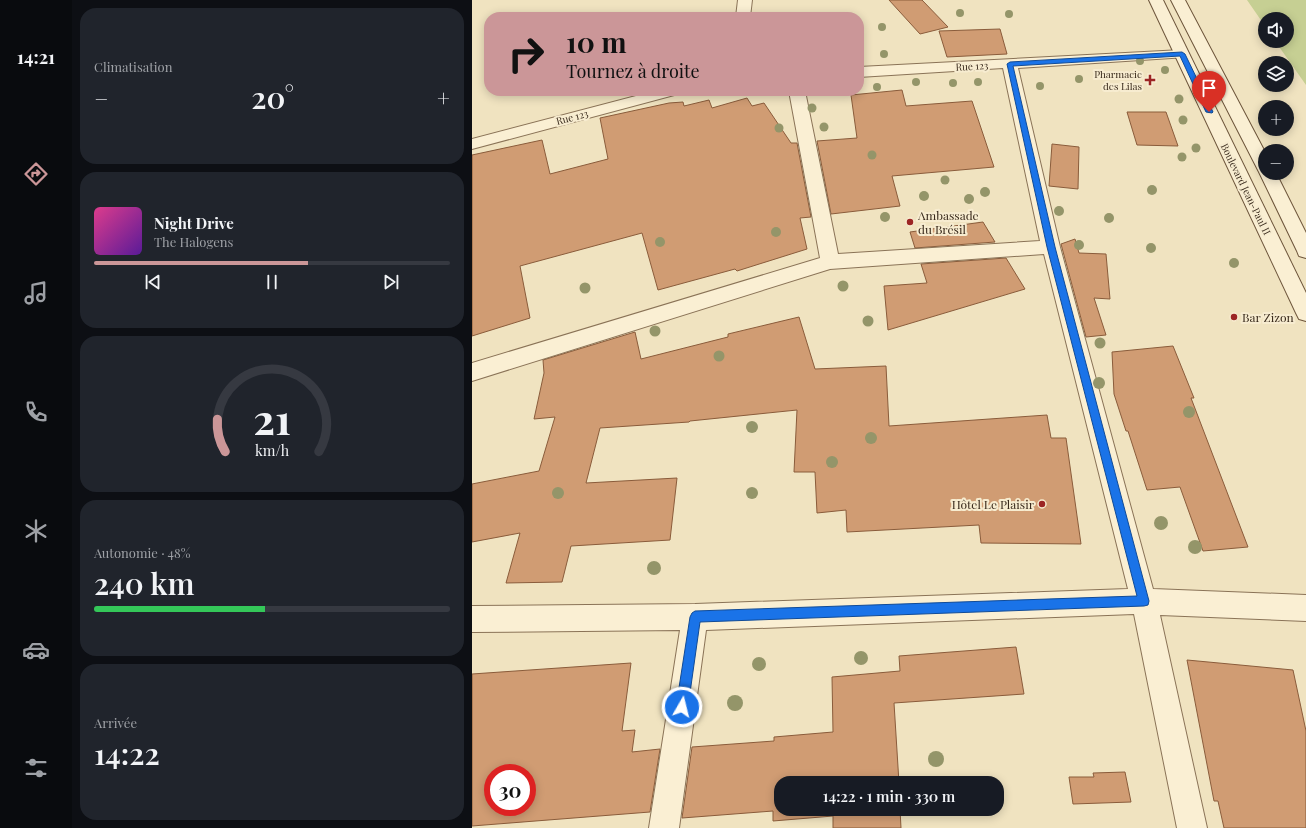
<!DOCTYPE html>
<html lang="fr">
<head>
<meta charset="utf-8">
<style>
	:root { --surface:#171b24; --page:#20242c; --text:#f1f3f6; --muted:#9ea1a6; --line:#363941; --accent:#cb9698 }
	body { margin:0; font-family:"Playfair Display",serif; background:var(--page); color:var(--text); height:100vh; display:flex; flex-direction:column; font-size:15px; white-space:nowrap }
	* { box-sizing:border-box; margin:0 }
	p { font-size:13px; color:var(--muted) }
	.icon { flex:none; width:22px; height:22px; fill:none; stroke:currentColor; stroke-width:2; stroke-linecap:round; stroke-linejoin:round }
	.map { position:relative; flex:1; overflow:hidden }
	.side { display:flex; flex-direction:column; gap:8px; padding:8px; background:#0d0f14; width:400px }
	.side>* { flex:none }
	.top-card { position:absolute; left:12px; top:12px; width:380px; height:84px; border-radius:16px; box-shadow:0 2px 10px #0003; background:#cb9698; color:#111; overflow:hidden }
	.fabs { position:absolute; left:786px; top:12px; display:grid; gap:8px }
	.fabs a { display:grid; place-items:center; width:36px; height:36px; border-radius:50%; background:var(--surface); box-shadow:0 2px 10px #0003; font-size:20px }
	.speed { position:absolute; left:12px; top:764px; display:flex; gap:8px; font-size:20px; font-weight:700; text-align:center }
	.speed>* { display:grid; place-content:center; width:52px; height:52px; border-radius:50%; background:var(--surface); box-shadow:0 2px 10px #0003; line-height:1 }
	.speed .limit { border:6px solid #d22; background:#fff; color:#111 }
	.pin { position:absolute; display:grid; place-items:center; width:34px; height:34px; color:#fff; margin:-41px -17px; border-radius:50% 50% 50% 0; rotate:-45deg; box-shadow:0 0 4px #0007 }
	.pin .icon { rotate:45deg }
	.me { position:absolute; width:44px; margin:-22px; rotate:8deg; stroke-linejoin:round; filter:drop-shadow(0 0 3px #0008) }
	.turn { display:flex; align-items:center; gap:14px; height:84px; padding:0 16px; font-size:18px }
	.turn .icon { width:52px; height:52px; stroke-width:2.5 }
	.turn b { display:block; font-size:28px; line-height:34px }
	.big { font-size:30px; font-weight:600; line-height:1.1 }
	.side .tile { flex:1; display:flex; flex-direction:column; justify-content:center; gap:6px; min-width:0; padding:0 14px; border-radius:16px; background:var(--page) }
	.side .dial { align-items:center; gap:0 }
	.dial svg { height:104px; overflow:visible; fill:none; stroke:var(--line); stroke-width:7; stroke-linecap:round; text-anchor:middle }
	.dial text { fill:var(--text); stroke:none }
	.song { display:flex; align-items:center; gap:12px }
	.cover { width:48px; height:48px; border-radius:6px; background:linear-gradient(135deg,hsl(330 70% 55%),hsl(270 70% 35%)) }
	.played { height:4px; border-radius:2px; background:linear-gradient(90deg,var(--accent) 60%,var(--line) 60%) }
	.keys { display:flex; justify-content:space-around; direction:ltr }
	.heat { display:flex; justify-content:space-between; align-items:center; font-size:22px; direction:ltr }
	.charge { height:6px; border-radius:3px; background:linear-gradient(90deg,#34c759 48%,var(--line) 0) }
	.trip { position:absolute; left:302px; top:776px; width:230px; height:40px; border-radius:16px; background:var(--surface); box-shadow:0 2px 10px #0003; font-weight:600; line-height:40px; text-align:center }
	main { display:flex; flex:1; min-height:0 }
	.tab-bar { display:flex; flex-direction:column; width:72px; justify-content:space-around; align-items:center; background:#090b0e; color:var(--muted) }
	.tab-bar .icon { width:28px; height:28px }
	.tab-bar .active { color:var(--accent) }
	.tab-bar b { font-size:18px; color:var(--text) }
	.map>svg:first-child { display:block }
	.green { fill:#c6cf93 }
	.building { fill:#d09c73; stroke:#8a5c3b; fill-rule:evenodd }
	.lines { fill:none; stroke-linecap:round; stroke-linejoin:round }
	.street-casing { stroke:#8a7357; stroke-width:2 }
	.secondary-casing { stroke:#6c543a; stroke-width:2 }
	.street { fill:#faefd3; fill-rule:evenodd }
	.secondary { fill:#faefd3; fill-rule:evenodd }
	.tree { fill:#949569 }
	.route { fill:#1a73e8; stroke:#114b97 }
	.poi-dot { fill:#9c2524; stroke:#f7ecd0; stroke-width:1.5 }
	.labels { text-anchor:middle; dominant-baseline:central; stroke-width:4; stroke-linejoin:round; paint-order:stroke }
	.far-street-label { font-size:10px; fill:#392a1c; stroke:#f7ecd0 }
	.far-poi-label { font-size:10px; fill:#392a1c; stroke:#f7ecd0; text-anchor:end }
	.poi-label { font-size:12px; fill:#392a1c; stroke:#f7ecd0; text-anchor:start }
</style>
</head>
<body>
<main>
<nav class="tab-bar">
<b>14:21</b>
<svg class="icon active" aria-label="directions" viewBox="0 0 24 24"><path d="M12 3l9 9-9 9-9-9zM9 14v-3h6M13 9l2 2-2 2"/></svg>
<svg class="icon" aria-label="music" viewBox="0 0 24 24"><path d="M9 18V5l10-2v13"/><circle cx="6" cy="18" r="3"/><circle cx="16" cy="16" r="3"/></svg>
<svg class="icon" aria-label="phone" viewBox="0 0 24 24"><path d="M5 4h4l2 5-3 2q2 4 5 5l2-3 5 2v4C11 20 4 13 5 4z"/></svg>
<svg class="icon" aria-label="climate" viewBox="0 0 24 24"><path d="M12 3v18M4 7l16 10M4 17L20 7"/></svg>
<svg class="icon" aria-label="car" viewBox="0 0 24 24"><path d="M5 17H2v-5l4-1 3-4h7l3 4 3 1v5h-3M9 17h6M6 11h13"/><circle cx="7" cy="17" r="2"/><circle cx="17" cy="17" r="2"/></svg>
<svg class="icon" aria-label="filters" viewBox="0 0 24 24"><path d="M4 7h16M4 17h16"/><circle cx="9" cy="7" r="2"/><circle cx="15" cy="17" r="2"/></svg>
</nav>
<section class="side">
<div class="tile"><p>Climatisation</p>
<div class="heat"><a>−</a><b class="big">20°</b><a>+</a></div>
</div>
<div class="tile">
<div class="song"><i class="cover"></i><div><b>Night Drive</b><p>The Halogens</p></div></div>
<div class="played"></div>
<div class="keys"><svg class="icon" aria-label="previous" viewBox="0 0 24 24"><path d="M18 5L8 12l10 7zM5 5v14"/></svg><svg class="icon" aria-label="pause" viewBox="0 0 24 24"><path d="M8 5v14M16 5v14"/></svg><svg class="icon" aria-label="next" viewBox="0 0 24 24"><path d="M6 5l10 7-10 7zM19 5v14"/></svg></div>
</div>
<div class="tile dial"><svg viewBox="0 0 100 80">
<path d="M14 69A42 42 0 1 1 86 69"/>
<path d="M14 69A42 42 0 0 1 8 44" stroke="#cb9698"/>
<text x="50" y="56" font-size="32" font-weight="700">21</text>
<text x="50" y="72" font-size="11">km/h</text>
</svg></div>
<div class="tile"><p>Autonomie · 48%</p><b class="big">240 km</b><div class="charge"></div></div>
<div class="tile"><p>Arrivée</p><b class="big">14:22</b></div>
</section>
<div class="map">
<svg width="834" height="828" viewBox="0 0 834 828">
	<rect width="100%" height="100%" fill="#f0e3c0"/>
	<!-- green -->
	<path class="green" d="M775 0H834V85L803 41H815V19H793V26Z"/>
	<!-- building -->
	<g class="building">
		<path d="M417 0H450L476 27 448 34Z"/>
		<path d="M528 29 535 54 475 57 467 31Z"/>
		<path d="M430 90 434 106 500 101 522 167 420 176 428 206 359 214 345 141 385 138 379 95Z"/>
		<path d="M275 98 280 106 292 103 319 143H325L339 217 328 218 335 249 265 271 263 269 186 290 170 233 48 266 58 318 0 336V155L70 140 78 174 136 159 128 118 197 103 211 102 212 106 237 100 240 108Z"/>
		<path d="M655 112H694L706 146 665 145Z"/>
		<path d="M580 144 607 147 606 189 577 186Z"/>
		<path d="M511 222 523 242 443 248 438 232Z"/>
		<path d="M603 239 607 253 634 254 638 299 622 298 634 335 614 337 589 244Z"/>
		<path d="M534 258 553 289 416 330 412 286 455 283 449 264Z"/>
		<path d="M327 317 343 369 414 366 417 426 575 415 579 438H594L609 544 509 543 507 525 375 532 374 510 345 513 343 472H322L325 410 218 421 217 422 128 428 114 483 205 478 198 540 99 546 90 582 34 583 48 533 0 542V484L67 471 83 417 62 419 72 373 71 360 163 332 169 359 256 337V334Z"/>
		<path d="M701 346 722 398H719L776 547 731 551 708 487 675 490 656 431H654L642 394 640 352Z"/>
		<path d="M544 647 552 694 422 703 427 783H309V809H428L429 828H361V816L301 821V811L210 818 220 747 302 741V737L361 732 360 677 428 671 427 656Z"/>
		<path d="M715 660 821 670 834 731V828H752L746 801H742Z"/>
		<path d="M159 663 150 731 163 730 160 752 188 749 178 812 0 826V674ZM21 773H55V807H21Z"/>
		<path d="M653 772 659 802 601 804 597 777H622L621 773Z"/>
	</g>
	<g class="lines">
		<!-- street casing -->
		<g class="street-casing">
			<g id="street">
				<path d="M266 0H280L278 17H264Z"/>
				<path d="M710 50 715 51 717 54 715 57 546 68 588 247 681 589 834 595V621L688 615 735 828H705L662 614 234 630 207 828H177L208 630 0 632V606L223 604 656 589 572 254 358 269 0 381V363L348 258 317 91H333L366 254 568 241 531 68 387 77V67Z"/>
				<path d="M183 91H209L206 94 0 149V139Z"/>
			</g>
		</g>
		<!-- secondary casing -->
		<g class="secondary-casing">
			<g id="secondary">
				<path d="M677 0H691L834 293V321L827 319 824 313Z"/>
				<path d="M699 0H713L793 152V173H804L834 233V258L827 256 825 251 787 172Z"/>
			</g>
		</g>
		<!-- street -->
		<use href="#street" class="street"/>
		<!-- secondary -->
		<use href="#secondary" class="secondary"/>
	</g>
	<!-- trees -->
	<g class="tree">
		<circle cx="488" cy="13" r="4"/>
		<circle cx="537" cy="14" r="4"/>
		<circle cx="410" cy="27" r="4"/>
		<circle cx="412" cy="54" r="4"/>
		<circle cx="668" cy="61" r="4"/>
		<circle cx="693" cy="70" r="4"/>
		<circle cx="607" cy="79" r="4"/>
		<circle cx="444" cy="82" r="4"/>
		<circle cx="506" cy="82" r="4"/>
		<circle cx="481" cy="83" r="4"/>
		<circle cx="568" cy="86" r="4"/>
		<circle cx="405" cy="87" r="4"/>
		<circle cx="707" cy="99" r="4.5"/>
		<circle cx="340" cy="108" r="4.5"/>
		<circle cx="711" cy="120" r="4.5"/>
		<circle cx="352" cy="127" r="4.5"/>
		<circle cx="307" cy="128" r="4.5"/>
		<circle cx="724" cy="148" r="4.5"/>
		<circle cx="400" cy="155" r="4.5"/>
		<circle cx="710" cy="157" r="4.5"/>
		<circle cx="473" cy="180" r="4.5"/>
		<circle cx="680" cy="190" r="5"/>
		<circle cx="513" cy="192" r="5"/>
		<circle cx="452" cy="196" r="5"/>
		<circle cx="497" cy="199" r="5"/>
		<circle cx="587" cy="211" r="5"/>
		<circle cx="413" cy="217" r="5"/>
		<circle cx="637" cy="218" r="5"/>
		<circle cx="304" cy="232" r="5"/>
		<circle cx="188" cy="242" r="5"/>
		<circle cx="607" cy="245" r="5"/>
		<circle cx="679" cy="248" r="5"/>
		<circle cx="762" cy="263" r="5"/>
		<circle cx="371" cy="286" r="5.5"/>
		<circle cx="113" cy="288" r="5.5"/>
		<circle cx="396" cy="321" r="5.5"/>
		<circle cx="183" cy="331" r="5.5"/>
		<circle cx="628" cy="343" r="5.5"/>
		<circle cx="247" cy="356" r="5.5"/>
		<circle cx="627" cy="383" r="6"/>
		<circle cx="717" cy="412" r="6"/>
		<circle cx="280" cy="427" r="6"/>
		<circle cx="399" cy="438" r="6"/>
		<circle cx="360" cy="462" r="6"/>
		<circle cx="86" cy="493" r="6"/>
		<circle cx="280" cy="493" r="6"/>
		<circle cx="689" cy="523" r="7"/>
		<circle cx="723" cy="547" r="7"/>
		<circle cx="182" cy="568" r="7"/>
		<circle cx="389" cy="658" r="7"/>
		<circle cx="287" cy="664" r="7"/>
		<circle cx="263" cy="703" r="8"/>
		<circle cx="464" cy="759" r="8"/>
	</g>
	<!-- route -->
	<path class="route" d="M710 52 713 54 741 112 740 113 734 112 708 56 541 66 583 247 677 601 676 605 672 606 228 622 216 707 214 711 210 713 206 711 204 707 218 617 220 613 223 611 665 596 575 247 535 64 538 62Z"/>
	<!-- markers -->
	<g class="poi-dot">
		<path d="M676 74h4v4h4v4h-4v4h-4v-4h-4v-4h4z"/>
		<circle cx="438" cy="222" r="4"/>
		<circle cx="762" cy="317" r="4"/>
		<circle cx="570" cy="504" r="4"/>
	</g>
	<g class="labels">
		<!-- far-street labels -->
		<g class="far-street-label">
			<text transform="translate(500 66) rotate(-3)">Rue 123</text>
			<text transform="translate(100 117) rotate(-15)">Rue 123</text>
			<text transform="translate(774 189) rotate(64)">Boulevard Jean-Paul II</text>
		</g>
		<!-- far-poi labels -->
		<g class="far-poi-label">
			<text x="670" y="74">Pharmacie<tspan x="670" dy="12">des Lilas</tspan></text>
		</g>
		<!-- poi labels -->
		<g class="poi-label">
			<text x="446" y="215">Ambassade<tspan x="446" dy="14">du Brésil</tspan></text>
			<text x="770" y="317">Bar Zizon</text>
			<text x="562" y="504" text-anchor="end">Hôtel Le Plaisir</text>
		</g>
	</g>
</svg>
<div class="fabs">
<a><svg class="icon" aria-label="sound" viewBox="0 0 24 24"><path d="M4 9h4l5-4v14l-5-4H4zM17 9q2 3 0 6"/></svg></a>
<a><svg class="icon" aria-label="layers" viewBox="0 0 24 24"><path d="M12 4l9 5-9 5-9-5zM3 14l9 5 9-5"/></svg></a>
<a>+</a>
<a>−</a>
</div>
<div class="speed"><div class="limit">30</div></div>
<div class="pin" style="left:737px;top:112px;background:#d93025"><svg class="icon" aria-label="arrive" viewBox="0 0 24 24"><path d="M6 21V4h12l-3 4 3 4H6"/></svg></div>
<svg class="me" style="left:210px;top:707px" viewBox="-20 -20 40 40"><circle r="17" fill="#1a73e8" stroke="#fff" stroke-width="3"/><path d="M0-11L8 9 0 5-8 9z" fill="#fff"/></svg>
<div class="trip">14:22 · 1 min · 330 m</div>
<div class="top-card">
<div class="turn"><svg class="icon" aria-label="right" viewBox="0 0 24 24"><path d="M7 20v-9h11M14 6l5 5-5 5"/></svg><div><b>10 m</b>Tournez à droite</div></div>
</div>
</div>
</main>
</body>
</html>
